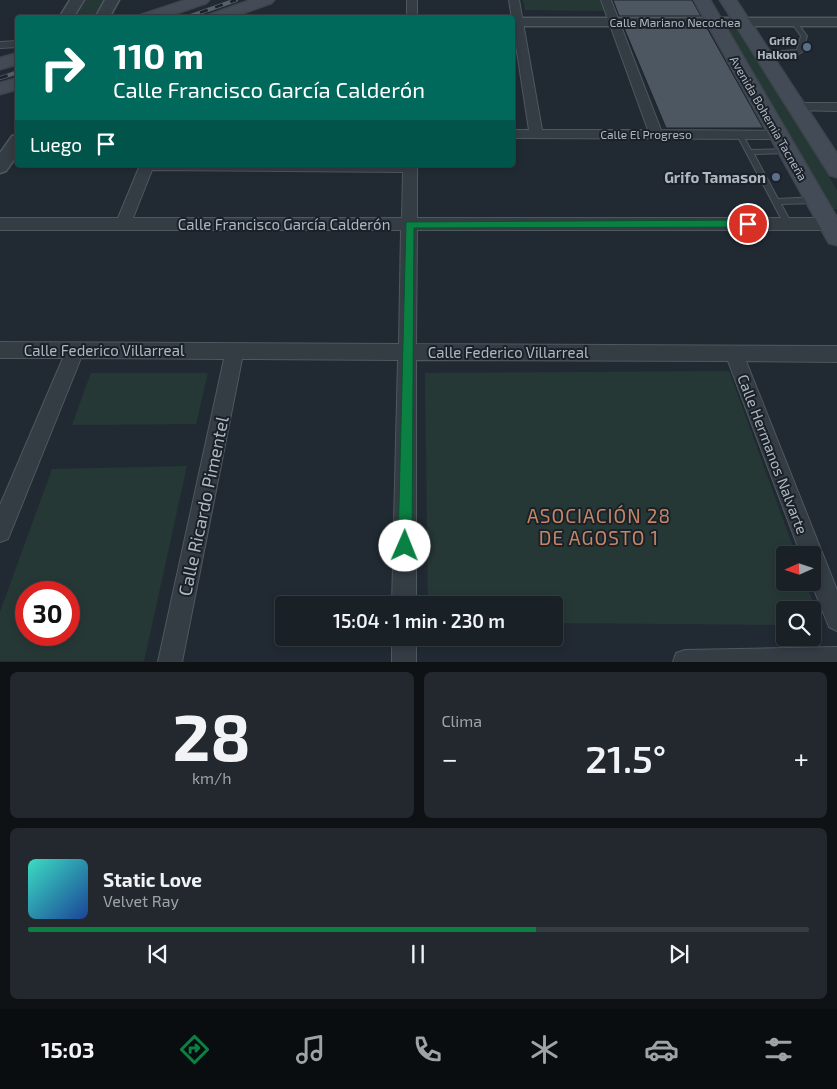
<!DOCTYPE html>
<html lang="es">
<head>
<meta charset="utf-8">
<style>
	:root { --surface:#192026; --page:#22282e; --text:#f1f3f6; --muted:#9fa3a7; --line:#373e43; --accent:#0b8043 }
	body { margin:0; font-family:"Exo 2",sans-serif; background:var(--page); color:var(--text); height:100vh; display:flex; flex-direction:column; font-size:19px; white-space:nowrap }
	* { box-sizing:border-box; margin:0 }
	p { font-size:16px; color:var(--muted) }
	.icon { flex:none; width:28px; height:28px; fill:none; stroke:currentColor; stroke-width:2; stroke-linecap:round; stroke-linejoin:round }
	.map { position:relative; height:662px; overflow:hidden }
	.details { display:flex; flex-direction:column; gap:10px; padding:10px; background:#0e1215; flex:1 }
	.details>* { flex:none }
	.hud { position:absolute; left:15px; top:15px; width:500px; height:152px; border-radius:5px; box-shadow:0 2px 8px #0003,0 0 0 1px var(--line); background:#00695c; color:#fff; overflow:hidden }
	.needle { width:32px; rotate:267deg }
	.tools { position:absolute; left:776px; top:546px; display:grid; gap:10px }
	.tools a { display:grid; place-items:center; width:45px; height:45px; border-radius:5px; background:var(--surface); box-shadow:0 2px 8px #0003,0 0 0 1px var(--line); font-size:25px }
	.speed { position:absolute; left:15px; top:581px; display:flex; gap:10px; font-size:25px; font-weight:700; text-align:center }
	.speed>* { display:grid; place-content:center; width:65px; height:65px; border-radius:50%; background:var(--surface); box-shadow:0 2px 8px #0003,0 0 0 1px var(--line); line-height:1 }
	.speed .limit { border:8px solid #d22; background:#fff; color:#111 }
	.pin { position:absolute; display:grid; place-items:center; width:42px; height:42px; color:#fff; margin:-21px; border:2px solid #fff; border-radius:50%; box-shadow:0 1px 5px #0007 }
	.me { position:absolute; width:55px; margin:-28px; rotate:1deg; stroke-linejoin:round; filter:drop-shadow(0 0 4px #0008) }
	.turn { display:flex; align-items:center; gap:18px; height:105px; padding:0 15px; font-size:22px }
	.turn .icon { width:65px; height:65px; stroke-width:2.5 }
	.turn b { display:block; font-size:35px; line-height:42px }
	.then { display:flex; align-items:center; height:48px; padding:0 15px; background:#0003; gap:10px; font-size:19px }
	.big { font-size:38px; font-weight:600; line-height:1.1 }
	.details .card { flex:1; display:flex; flex-direction:column; justify-content:center; gap:8px; min-width:0; padding:0 18px; border-radius:8px; background:var(--page) }
	.details .dial { align-items:center; gap:0 }
	.dial b { font-size:65px; line-height:1 }
	.song { display:flex; align-items:center; gap:15px }
	.cover { width:60px; height:60px; border-radius:8px; background:linear-gradient(135deg,hsl(170 70% 55%),hsl(220 70% 35%)) }
	.played { height:5px; border-radius:2px; background:linear-gradient(90deg,var(--accent) 65%,var(--line) 65%) }
	.keys { display:flex; justify-content:space-around; direction:ltr }
	.heat { display:flex; justify-content:space-between; align-items:center; font-size:28px; direction:ltr }
	.details .tiles { flex:1; display:grid; gap:10px; grid-template-columns:1fr 1fr }
	.card:last-child { grid-column:span 2 }
	.trip { position:absolute; left:275px; top:596px; width:288px; height:50px; border-radius:5px; background:var(--surface); box-shadow:0 2px 8px #0003,0 0 0 1px var(--line); font-weight:600; line-height:50px; text-align:center }
	.tab-bar { display:flex; height:80px; justify-content:space-around; align-items:center; background:#0a0d0f; color:var(--muted) }
	.tab-bar .icon { width:35px; height:35px }
	.tab-bar .on { color:var(--accent) }
	.tab-bar b { font-size:22px; color:var(--text) }
	.map>svg:first-child { display:block }
	.green { fill:#263836; fill-rule:evenodd }
	.building { fill:#4d5761; stroke:#1c232a }
	.lines { fill:none; stroke-linecap:round; stroke-linejoin:round }
	.service-casing { stroke:#4f575f; stroke-width:2 }
	.minor-casing { stroke:#4f575f; stroke-width:2 }
	.tertiary-casing { stroke:#4f575f; stroke-width:3 }
	.secondary-casing { stroke:#3e454d; stroke-width:3 }
	.service { fill:#343c44; fill-rule:evenodd }
	.minor { fill:#343c44; fill-rule:evenodd }
	.tertiary { fill:#343c44; fill-rule:evenodd }
	.secondary { fill:#434c56; fill-rule:evenodd }
	.rail-casing { stroke:#57616a; stroke-width:4 }
	.rail { stroke:#1a2128; stroke-width:2.5; stroke-dasharray:8; stroke-linecap:butt }
	.route { fill:#0b8043; stroke:#07532c }
	.service-dot { fill:#5c6f8a; stroke:#1a2128; stroke-width:2 }
	.labels { text-anchor:middle; dominant-baseline:central; stroke-width:4; stroke-linejoin:round; paint-order:stroke }
	.far-street-label { font-size:12px; fill:#afb7c1; stroke:#1a2128 }
	.far-poi-label { font-size:12px; font-weight:bold; fill:#afb7c1; stroke:#1a2128; text-anchor:end }
	.poi-label { font-size:15px; font-weight:bold; fill:#afb7c1; stroke:#1a2128; text-anchor:end }
	.street-label { font-size:15px; fill:#afb7c1; stroke:#1a2128 }
	.near-street-label { font-size:18px; fill:#afb7c1; stroke:#1a2128 }
	.near-neighbourhood-label { font-size:19px; letter-spacing:1px; fill:#c58666; stroke:#1a2128 }
</style>
</head>
<body>
<div class="map">
<svg width="837" height="662" viewBox="0 0 837 662">
	<rect width="100%" height="100%" fill="#212a33"/>
	<!-- green -->
	<g class="green">
		<path d="M86 0H106L95 17 75 18Z"/>
		<path d="M523 0H600L605 11 525 10Z"/>
		<path d="M727 27H741L837 190V209H829Z"/>
		<path d="M729 371 796 555H785V582L806 583 822 625H813L812 610H785V625L554 623V605H428L425 373Z"/>
		<path d="M91 373H208L196 424 72 425Z"/>
		<path d="M187 466 144 661H0V612L52 469ZM26 592H69V635H26Z"/>
	</g>
	<!-- building -->
	<g class="building">
		<path d="M613 0H692L701 16H619Z"/>
		<path d="M624 28H707L763 128H666Z"/>
	</g>
	<g class="lines">
		<!-- service casing -->
		<g class="service-casing">
			<g id="service">
				<path d="M794 20 796 21 807 36 802 52 797 55H761V53L763 52 797 50 801 36 791 22Z"/>
				<path d="M740 133 742 134 751 150 788 149 791 151 788 153 754 154 778 199 816 197 820 200 816 203 781 204 792 224 791 226H785L784 224 737 135Z"/>
			</g>
		</g>
		<!-- minor casing -->
		<g class="minor-casing">
			<g id="minor">
				<rect x="407" y="0" width="10" height="18"/>
				<path d="M509 0H519L542 130H648L601 0H611L661 130 779 131 786 135 779 139 512 138V130H529Z"/>
				<path d="M18 41V47L0 48V42Z"/>
				<path d="M796 103H837V111L791 110 790 107Z"/>
				<path d="M140 165H417V218H837V230H417L416 344 837 346V362L746 361 837 590V631L829 627 811 582 812 555H801L728 361 416 360V605H392L398 360 242 359 182 662H158L224 359 81 358 8 539 0 542V505L63 358H0V342L399 344 401 230H0V218H118ZM152 170 403 172 402 218H133Z"/>
				<rect x="392" y="638" width="24" height="24"/>
				<path d="M837 647V662H673L676 653 685 650Z"/>
			</g>
		</g>
		<!-- tertiary casing -->
		<g class="tertiary-casing">
			<g id="tertiary">
				<path d="M70 0H84L73 18H59Z"/>
				<path d="M105 0H119L109 18H95Z"/>
				<rect x="512" y="18" width="325" height="8"/>
				<path d="M18 135V154L6 171 0 173V153L12 136Z"/>
			</g>
		</g>
		<!-- secondary casing -->
		<g class="secondary-casing">
			<g id="secondary">
				<path d="M186 0H209L206 3 163 18H139L141 15Z"/>
				<path d="M251 0H274L271 3 230 18H207L209 15Z"/>
				<path d="M694 0H710L837 218V245L829 243Z"/>
				<path d="M720 0H736L837 154V177L830 175Z"/>
				<path d="M18 53V64L0 69V58Z"/>
				<path d="M18 78V89L0 94V83Z"/>
			</g>
		</g>
		<!-- service -->
		<use href="#service" class="service"/>
		<!-- minor -->
		<use href="#minor" class="minor"/>
		<!-- tertiary -->
		<use href="#tertiary" class="tertiary"/>
		<!-- secondary -->
		<use href="#secondary" class="secondary"/>
		<!-- rail casing -->
		<g class="rail-casing">
			<g id="rail">
				<path d="M185 18 236 0"/>
				<path d="M0 78 18 72"/>
			</g>
		</g>
		<!-- rail -->
		<use href="#rail" class="rail"/>
	</g>
	<!-- route -->
	<path class="route" d="M748 220 753 224 748 227 414 228 412 546 410 552 405 554 400 552 398 546 406 222Z"/>
	<!-- markers -->
	<g class="service-dot">
		<circle cx="807" cy="47" r="5"/>
		<circle cx="776" cy="177" r="5"/>
	</g>
	<g class="labels">
		<!-- far-street labels -->
		<g class="far-street-label">
			<text x="675" y="22">Calle Mariano Necochea</text>
			<text transform="translate(769 118) rotate(60)">Avenida Bohemia Tacneña</text>
			<text x="646" y="134">Calle El Progreso</text>
		</g>
		<!-- far-poi labels -->
		<g class="far-poi-label">
			<text x="797" y="40">Grifo<tspan x="797" dy="14">Halkon</tspan></text>
		</g>
		<!-- poi labels -->
		<g class="poi-label">
			<text x="766" y="177">Grifo Tamason</text>
		</g>
		<!-- street labels -->
		<g class="street-label">
			<text x="284" y="224">Calle Francisco García Calderón</text>
			<text x="104" y="350">Calle Federico Villarreal</text>
			<text x="508" y="352">Calle Federico Villarreal</text>
			<text transform="translate(773 454) rotate(69)">Calle Hermanos Nalvarte</text>
		</g>
		<!-- near-street labels -->
		<g class="near-street-label">
			<text transform="translate(203 506) rotate(-78)">Calle Ricardo Pimentel</text>
		</g>
		<!-- near-neighbourhood labels -->
		<g class="near-neighbourhood-label">
			<text x="599" y="515">ASOCIACIÓN 28<tspan x="599" dy="22">DE AGOSTO 1</tspan></text>
		</g>
	</g>
</svg>
<div class="tools">
<a><svg class="needle" viewBox="-14 -14 28 28"><path d="M0-13l5 13h-10z" fill="#e53935"/><path d="M0 13l5-13h-10z" fill="#9fa3a7"/></svg></a>
<a><svg class="icon" aria-label="search" viewBox="0 0 24 24"><circle cx="10" cy="10" r="6"/><path d="M15 15l6 6"/></svg></a>
</div>
<div class="speed"><div class="limit">30</div></div>
<div class="pin" style="left:748px;top:224px;background:#d93025"><svg class="icon" aria-label="arrive" viewBox="0 0 24 24"><path d="M6 21V4h12l-3 4 3 4H6"/></svg></div>
<svg class="me" style="left:405px;top:546px" viewBox="-20 -20 40 40"><circle r="19" fill="#fff"/><path d="M0-13L10 11 0 6-10 11z" fill="#0b8043"/></svg>
<div class="trip">15:04 · 1 min · 230 m</div>
<div class="hud">
<div class="turn"><svg class="icon" aria-label="right" viewBox="0 0 24 24"><path d="M7 20v-9h11M14 6l5 5-5 5"/></svg><div><b>110 m</b>Calle Francisco García Calderón</div></div>
<div class="then">Luego<svg class="icon" aria-label="arrive" viewBox="0 0 24 24"><path d="M6 21V4h12l-3 4 3 4H6"/></svg></div>
</div>
</div>
<section class="details">
<div class="tiles">
<div class="card dial"><b>28</b><p>km/h</p></div>
<div class="card"><p>Clima</p>
<div class="heat"><a>−</a><b class="big">21.5°</b><a>+</a></div>
</div>
<div class="card">
<div class="song"><i class="cover"></i><div><b>Static Love</b><p>Velvet Ray</p></div></div>
<div class="played"></div>
<div class="keys"><svg class="icon" aria-label="previous" viewBox="0 0 24 24"><path d="M18 5L8 12l10 7zM5 5v14"/></svg><svg class="icon" aria-label="pause" viewBox="0 0 24 24"><path d="M8 5v14M16 5v14"/></svg><svg class="icon" aria-label="next" viewBox="0 0 24 24"><path d="M6 5l10 7-10 7zM19 5v14"/></svg></div>
</div>
</div>
</section>
<nav class="tab-bar">
<b>15:03</b>
<svg class="icon on" aria-label="directions" viewBox="0 0 24 24"><path d="M12 3l9 9-9 9-9-9zM9 14v-3h6M13 9l2 2-2 2"/></svg>
<svg class="icon" aria-label="music" viewBox="0 0 24 24"><path d="M9 18V5l10-2v13"/><circle cx="6" cy="18" r="3"/><circle cx="16" cy="16" r="3"/></svg>
<svg class="icon" aria-label="phone" viewBox="0 0 24 24"><path d="M5 4h4l2 5-3 2q2 4 5 5l2-3 5 2v4C11 20 4 13 5 4z"/></svg>
<svg class="icon" aria-label="climate" viewBox="0 0 24 24"><path d="M12 3v18M4 7l16 10M4 17L20 7"/></svg>
<svg class="icon" aria-label="car" viewBox="0 0 24 24"><path d="M5 17H2v-5l4-1 3-4h7l3 4 3 1v5h-3M9 17h6M6 11h13"/><circle cx="7" cy="17" r="2"/><circle cx="17" cy="17" r="2"/></svg>
<svg class="icon" aria-label="filters" viewBox="0 0 24 24"><path d="M4 7h16M4 17h16"/><circle cx="9" cy="7" r="2"/><circle cx="15" cy="17" r="2"/></svg>
</nav>
</body>
</html>
